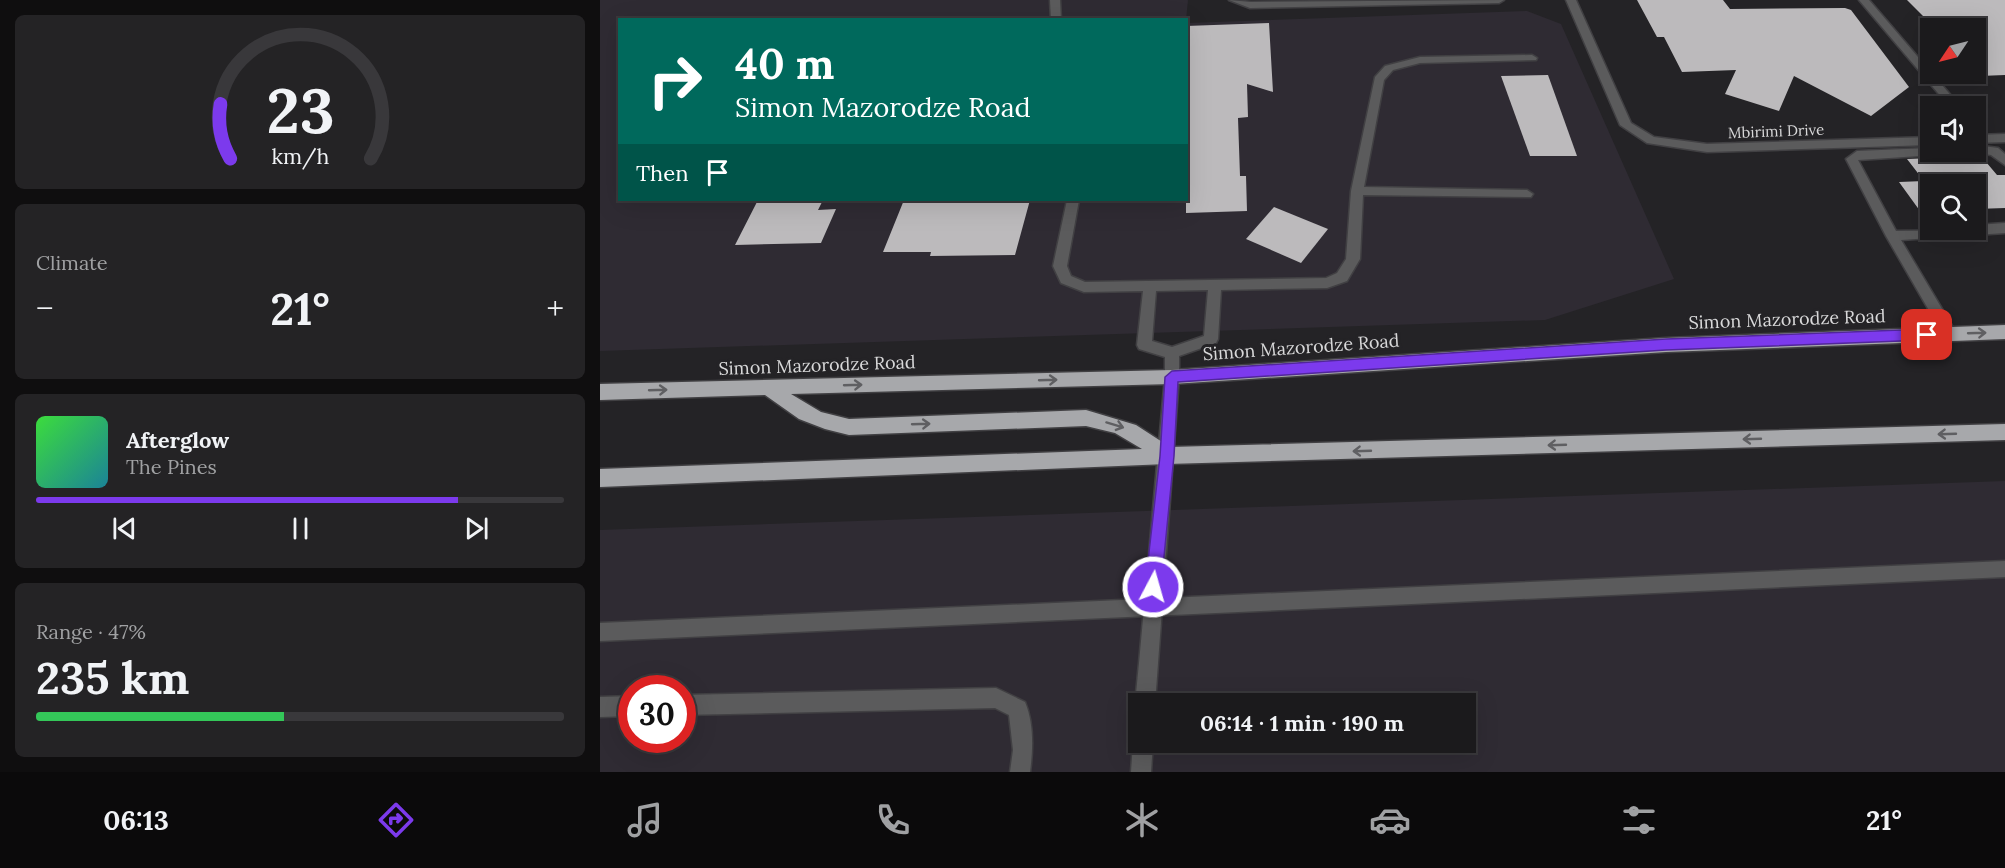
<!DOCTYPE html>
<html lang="en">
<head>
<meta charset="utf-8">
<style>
	:root { --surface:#1b1a1c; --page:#242325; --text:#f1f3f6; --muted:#a0a1a3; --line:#39383b; --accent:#7c3aed }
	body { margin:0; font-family:Lora,serif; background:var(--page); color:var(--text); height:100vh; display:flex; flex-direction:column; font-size:22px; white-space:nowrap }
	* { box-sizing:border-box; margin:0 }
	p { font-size:20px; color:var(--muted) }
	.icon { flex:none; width:33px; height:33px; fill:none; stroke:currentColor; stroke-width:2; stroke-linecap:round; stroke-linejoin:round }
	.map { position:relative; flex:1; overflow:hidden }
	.panel { display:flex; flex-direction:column; gap:15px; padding:15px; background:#0f0e0f; width:600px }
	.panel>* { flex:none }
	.banner { position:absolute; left:18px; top:18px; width:570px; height:183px; border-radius:0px; box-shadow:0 6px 24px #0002,0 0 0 2px var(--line); background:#00695c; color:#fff; overflow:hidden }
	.needle { width:39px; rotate:235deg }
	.fabs { position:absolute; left:1320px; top:18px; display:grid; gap:12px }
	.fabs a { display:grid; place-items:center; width:66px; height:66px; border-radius:0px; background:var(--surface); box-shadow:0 6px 24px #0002,0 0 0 2px var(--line); font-size:30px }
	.speed { position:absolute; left:18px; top:675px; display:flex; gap:12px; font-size:30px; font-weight:700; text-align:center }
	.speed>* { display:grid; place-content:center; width:78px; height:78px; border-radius:50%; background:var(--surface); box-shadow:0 6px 24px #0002,0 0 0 2px var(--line); line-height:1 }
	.speed .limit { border:9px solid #d22; background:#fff; color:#111 }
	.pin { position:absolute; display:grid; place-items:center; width:51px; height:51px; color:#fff; margin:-26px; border-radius:12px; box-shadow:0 3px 9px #0006 }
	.me { position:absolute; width:66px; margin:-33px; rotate:6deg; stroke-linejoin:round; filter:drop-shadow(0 0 4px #0008) }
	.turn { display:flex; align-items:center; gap:21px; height:126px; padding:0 18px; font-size:27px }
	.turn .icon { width:78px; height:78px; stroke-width:2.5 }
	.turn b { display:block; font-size:42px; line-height:51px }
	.then { display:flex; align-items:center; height:57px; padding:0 18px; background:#0003; gap:12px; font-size:22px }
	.big { font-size:45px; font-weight:700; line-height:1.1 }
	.panel .card { flex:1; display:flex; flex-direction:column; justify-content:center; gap:9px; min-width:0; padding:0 21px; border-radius:9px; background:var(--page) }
	.panel .dial { align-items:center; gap:0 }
	.dial svg { height:156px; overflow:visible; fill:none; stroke:var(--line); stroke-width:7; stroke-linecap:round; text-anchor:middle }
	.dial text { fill:var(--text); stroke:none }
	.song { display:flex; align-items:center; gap:18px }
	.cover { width:72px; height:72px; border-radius:9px; background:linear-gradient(135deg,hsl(120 70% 55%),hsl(190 70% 35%)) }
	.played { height:6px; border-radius:3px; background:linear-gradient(90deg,var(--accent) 80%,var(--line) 80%) }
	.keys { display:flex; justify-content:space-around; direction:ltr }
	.heat { display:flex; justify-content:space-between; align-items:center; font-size:33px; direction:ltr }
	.charge { height:9px; border-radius:4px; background:linear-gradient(90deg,#34c759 47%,var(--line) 0) }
	.trip { position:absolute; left:528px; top:693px; width:348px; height:60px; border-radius:0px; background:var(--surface); box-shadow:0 6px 24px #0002,0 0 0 2px var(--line); font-weight:700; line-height:60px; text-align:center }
	.menu { display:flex; height:96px; justify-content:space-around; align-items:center; background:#0b0a0b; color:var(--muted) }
	.menu .icon { width:42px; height:42px }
	.menu .selected { color:var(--accent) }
	.menu b { font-size:27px; color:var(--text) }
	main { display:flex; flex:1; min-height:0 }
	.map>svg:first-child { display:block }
	.built { fill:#2f2b33; fill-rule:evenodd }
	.building { fill:#bcbabc }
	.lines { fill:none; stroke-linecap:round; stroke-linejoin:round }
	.lane-casing { stroke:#414043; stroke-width:3 }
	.street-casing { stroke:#414043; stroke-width:3 }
	.highway-casing { stroke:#414043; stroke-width:3 }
	.lane { fill:#5b5b5c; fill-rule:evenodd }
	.street { fill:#5b5b5c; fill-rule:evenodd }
	.highway { fill:#a7a8ab; fill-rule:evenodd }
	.oneway { stroke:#5f5f62 }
	.route { fill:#7c3aed; stroke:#51269a; stroke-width:1.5 }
	.labels { text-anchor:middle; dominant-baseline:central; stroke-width:6; stroke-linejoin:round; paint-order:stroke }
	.far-street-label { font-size:15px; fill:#d8d8d9; stroke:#242326 }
	.street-label { font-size:18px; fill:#d8d8d9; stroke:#242326 }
</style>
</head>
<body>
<main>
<section class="panel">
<div class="card dial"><svg viewBox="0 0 100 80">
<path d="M14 69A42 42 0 1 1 86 69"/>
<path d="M14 69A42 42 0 0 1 9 41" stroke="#7c3aed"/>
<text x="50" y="56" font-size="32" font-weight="700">23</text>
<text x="50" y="72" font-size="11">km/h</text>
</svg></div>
<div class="card"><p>Climate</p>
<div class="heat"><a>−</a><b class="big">21°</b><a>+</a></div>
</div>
<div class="card">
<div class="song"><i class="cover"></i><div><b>Afterglow</b><p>The Pines</p></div></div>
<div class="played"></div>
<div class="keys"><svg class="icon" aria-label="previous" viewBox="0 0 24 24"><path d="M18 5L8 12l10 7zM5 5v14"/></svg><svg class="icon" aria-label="pause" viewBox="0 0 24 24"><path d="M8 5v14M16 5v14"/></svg><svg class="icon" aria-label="next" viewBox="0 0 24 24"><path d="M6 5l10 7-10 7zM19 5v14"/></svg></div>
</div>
<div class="card"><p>Range · 47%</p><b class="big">235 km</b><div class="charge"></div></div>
</section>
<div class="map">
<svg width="1405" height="772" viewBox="0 0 1405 772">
	<rect width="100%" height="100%" fill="#242326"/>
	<!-- built -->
	<g class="built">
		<path d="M0 0H588L586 20H20V200H586L587 23 927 11 961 24 1074 279 945 320 0 351Z"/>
		<path d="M1405 481V772H0V530ZM32 688H82V740H32ZM538 704H866V742H538Z"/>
	</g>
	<!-- building -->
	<g class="building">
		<path d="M1037 0H1123L1130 9 1245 8 1251 10 1309 87 1271 116 1194 76 1179 111 1125 94 1136 70 1082 72 1064 37H1057Z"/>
		<path d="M1307 0H1405V75L1380 76 1376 71V28H1335Z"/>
		<path d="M669 23 673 92 647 84 648 117 638 118 640 176H646L647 211 586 213V26Z"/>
		<path d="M948 75 977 156H930L901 76Z"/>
		<path d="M1381 156 1397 175H1405V208L1376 209V184H1330V211H1320L1299 182 1324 181 1307 159Z"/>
		<path d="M158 200H223L218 210 236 209 221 243 135 245Z"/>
		<path d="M304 200H430L415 255 330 256 331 252H283Z"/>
		<path d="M674 207 728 229 701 263 646 239Z"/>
	</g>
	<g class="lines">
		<!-- lane casing -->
		<g class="lane-casing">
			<g id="lane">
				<path d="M450 0H460L461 20H451Z"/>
				<path d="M932 55 937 58 936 60 820 63 793 70 784 80 764 187 927 190 933 194 931 197 763 195 760 259 747 281 727 288 621 290 618 339 616 343 579 356V377L577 381H567L565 377V357L539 349 537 345 543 291 484 292 461 283 453 266 467 200H479L467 266 471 276 485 282 726 278 737 273 746 259 751 191 775 77 785 66 820 57ZM608 290 604 336 572 347 552 341 556 291Z"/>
				<path d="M1376 145 1398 148 1405 154V165L1391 155 1372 152H1376Z"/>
				<path d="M1330 148V152H1337L1335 155 1258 160 1296 231 1376 230V225L1405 223V233L1301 240 1357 334 1355 338H1345L1286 236 1246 159 1257 151Z"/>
				<path d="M1405 561V577L0 641V623Z"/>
				<path d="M396 688 425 702C434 723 433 750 430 772H410L413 750 409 715 395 708 82 715V695Z"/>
				<path d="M32 696V716L0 717V697Z"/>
			</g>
		</g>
		<!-- street casing -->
		<g class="street-casing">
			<g id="street">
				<path d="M629 0 651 2 904 0 899 3 650 8Z"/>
				<path d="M966 0H976L1031 123 1054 137 1107 144 1330 137V145L1107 152 1047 143 1020 125Z"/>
				<path d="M1259 0H1269L1360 106H1349Z"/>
				<path d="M1405 134V142L1376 143V135Z"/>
				<path d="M572 371 577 373 579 377 555 704H538V711L535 704 539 663 565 377 567 373Z"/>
				<path d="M538 734V742H553L551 772H531L533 742Z"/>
			</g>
		</g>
		<!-- highway casing -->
		<g class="highway-casing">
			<path id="highway" d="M1405 325V339L1066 352 572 384 191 394 221 412 249 419 486 410 536 425 570 447 1405 424V440L567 464 0 487V469L542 449 515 433 486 426 249 435 225 429 199 419 165 395 0 400V384L572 370 1066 338Z"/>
		</g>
		<!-- lane -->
		<use href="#lane" class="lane"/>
		<!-- street -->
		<use href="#street" class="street"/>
		<!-- highway -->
		<use href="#highway" class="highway"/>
	</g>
	<!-- one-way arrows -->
	<defs><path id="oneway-shaft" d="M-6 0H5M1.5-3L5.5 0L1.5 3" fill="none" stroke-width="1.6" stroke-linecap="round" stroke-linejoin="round" transform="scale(1.5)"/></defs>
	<g class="oneway">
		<use href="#oneway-shaft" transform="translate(1377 333) rotate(-2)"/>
		<use href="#oneway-shaft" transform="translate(448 380) rotate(-2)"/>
		<use href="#oneway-shaft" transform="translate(253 385) rotate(-2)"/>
		<use href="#oneway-shaft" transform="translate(58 390) rotate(-2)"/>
		<use href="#oneway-shaft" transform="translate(321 424) rotate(-2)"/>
		<use href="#oneway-shaft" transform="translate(515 425) rotate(17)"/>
		<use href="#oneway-shaft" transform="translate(1347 434) rotate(178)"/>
		<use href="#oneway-shaft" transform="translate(1152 439) rotate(178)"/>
		<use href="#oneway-shaft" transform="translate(957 445) rotate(178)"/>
		<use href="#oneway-shaft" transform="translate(762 451) rotate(178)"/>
	</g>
	<!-- route -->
	<path class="route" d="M1327 329 1333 335 1327 340 1066 350 578 382 574 456 561 587 559 592 553 595 547 592 545 587 560 456 565 377 572 371 1066 339Z"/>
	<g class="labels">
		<!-- far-street labels -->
		<g class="far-street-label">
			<text transform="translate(1176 131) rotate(-2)">Mbirimi Drive</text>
		</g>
		<!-- street labels -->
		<g class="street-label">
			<text transform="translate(1187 319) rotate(-2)">Simon Mazorodze Road</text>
			<text transform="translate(701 347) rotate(-4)">Simon Mazorodze Road</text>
			<text transform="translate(217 365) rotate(-2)">Simon Mazorodze Road</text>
		</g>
	</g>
</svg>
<div class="fabs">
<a><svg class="needle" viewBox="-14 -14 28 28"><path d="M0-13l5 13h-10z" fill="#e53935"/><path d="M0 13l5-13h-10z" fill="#a0a1a3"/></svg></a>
<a><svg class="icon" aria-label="sound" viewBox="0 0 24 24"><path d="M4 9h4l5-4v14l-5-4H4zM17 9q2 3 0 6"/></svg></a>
<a><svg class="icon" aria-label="search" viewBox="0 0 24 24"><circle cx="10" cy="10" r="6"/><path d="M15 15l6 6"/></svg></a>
</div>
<div class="speed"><div class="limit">30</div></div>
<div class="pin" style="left:1327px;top:335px;background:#d93025"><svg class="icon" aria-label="arrive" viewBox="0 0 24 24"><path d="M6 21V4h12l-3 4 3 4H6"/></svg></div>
<svg class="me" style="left:553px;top:587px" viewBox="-20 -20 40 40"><circle r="17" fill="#7c3aed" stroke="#fff" stroke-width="3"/><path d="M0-11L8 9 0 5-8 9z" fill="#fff"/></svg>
<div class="trip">06:14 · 1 min · 190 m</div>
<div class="banner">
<div class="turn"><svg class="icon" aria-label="right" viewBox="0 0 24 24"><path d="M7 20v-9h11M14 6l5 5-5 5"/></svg><div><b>40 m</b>Simon Mazorodze Road</div></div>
<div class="then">Then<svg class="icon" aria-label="arrive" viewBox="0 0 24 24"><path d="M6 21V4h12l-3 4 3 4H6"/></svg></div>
</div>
</div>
</main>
<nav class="menu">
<b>06:13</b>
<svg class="icon selected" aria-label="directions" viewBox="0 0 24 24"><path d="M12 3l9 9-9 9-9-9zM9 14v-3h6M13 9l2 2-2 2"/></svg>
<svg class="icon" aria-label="music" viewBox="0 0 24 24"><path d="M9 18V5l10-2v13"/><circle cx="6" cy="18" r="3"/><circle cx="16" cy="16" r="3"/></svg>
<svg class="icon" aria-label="phone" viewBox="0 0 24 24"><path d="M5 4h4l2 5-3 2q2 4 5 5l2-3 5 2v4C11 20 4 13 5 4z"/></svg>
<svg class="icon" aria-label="climate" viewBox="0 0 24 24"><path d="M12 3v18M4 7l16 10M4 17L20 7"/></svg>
<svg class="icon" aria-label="car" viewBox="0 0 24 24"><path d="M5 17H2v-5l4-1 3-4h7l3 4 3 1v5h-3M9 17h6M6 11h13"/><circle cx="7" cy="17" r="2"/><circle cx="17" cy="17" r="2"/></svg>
<svg class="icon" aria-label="filters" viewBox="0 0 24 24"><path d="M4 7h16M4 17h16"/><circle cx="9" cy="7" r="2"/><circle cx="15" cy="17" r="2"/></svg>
<b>21°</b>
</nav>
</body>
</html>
